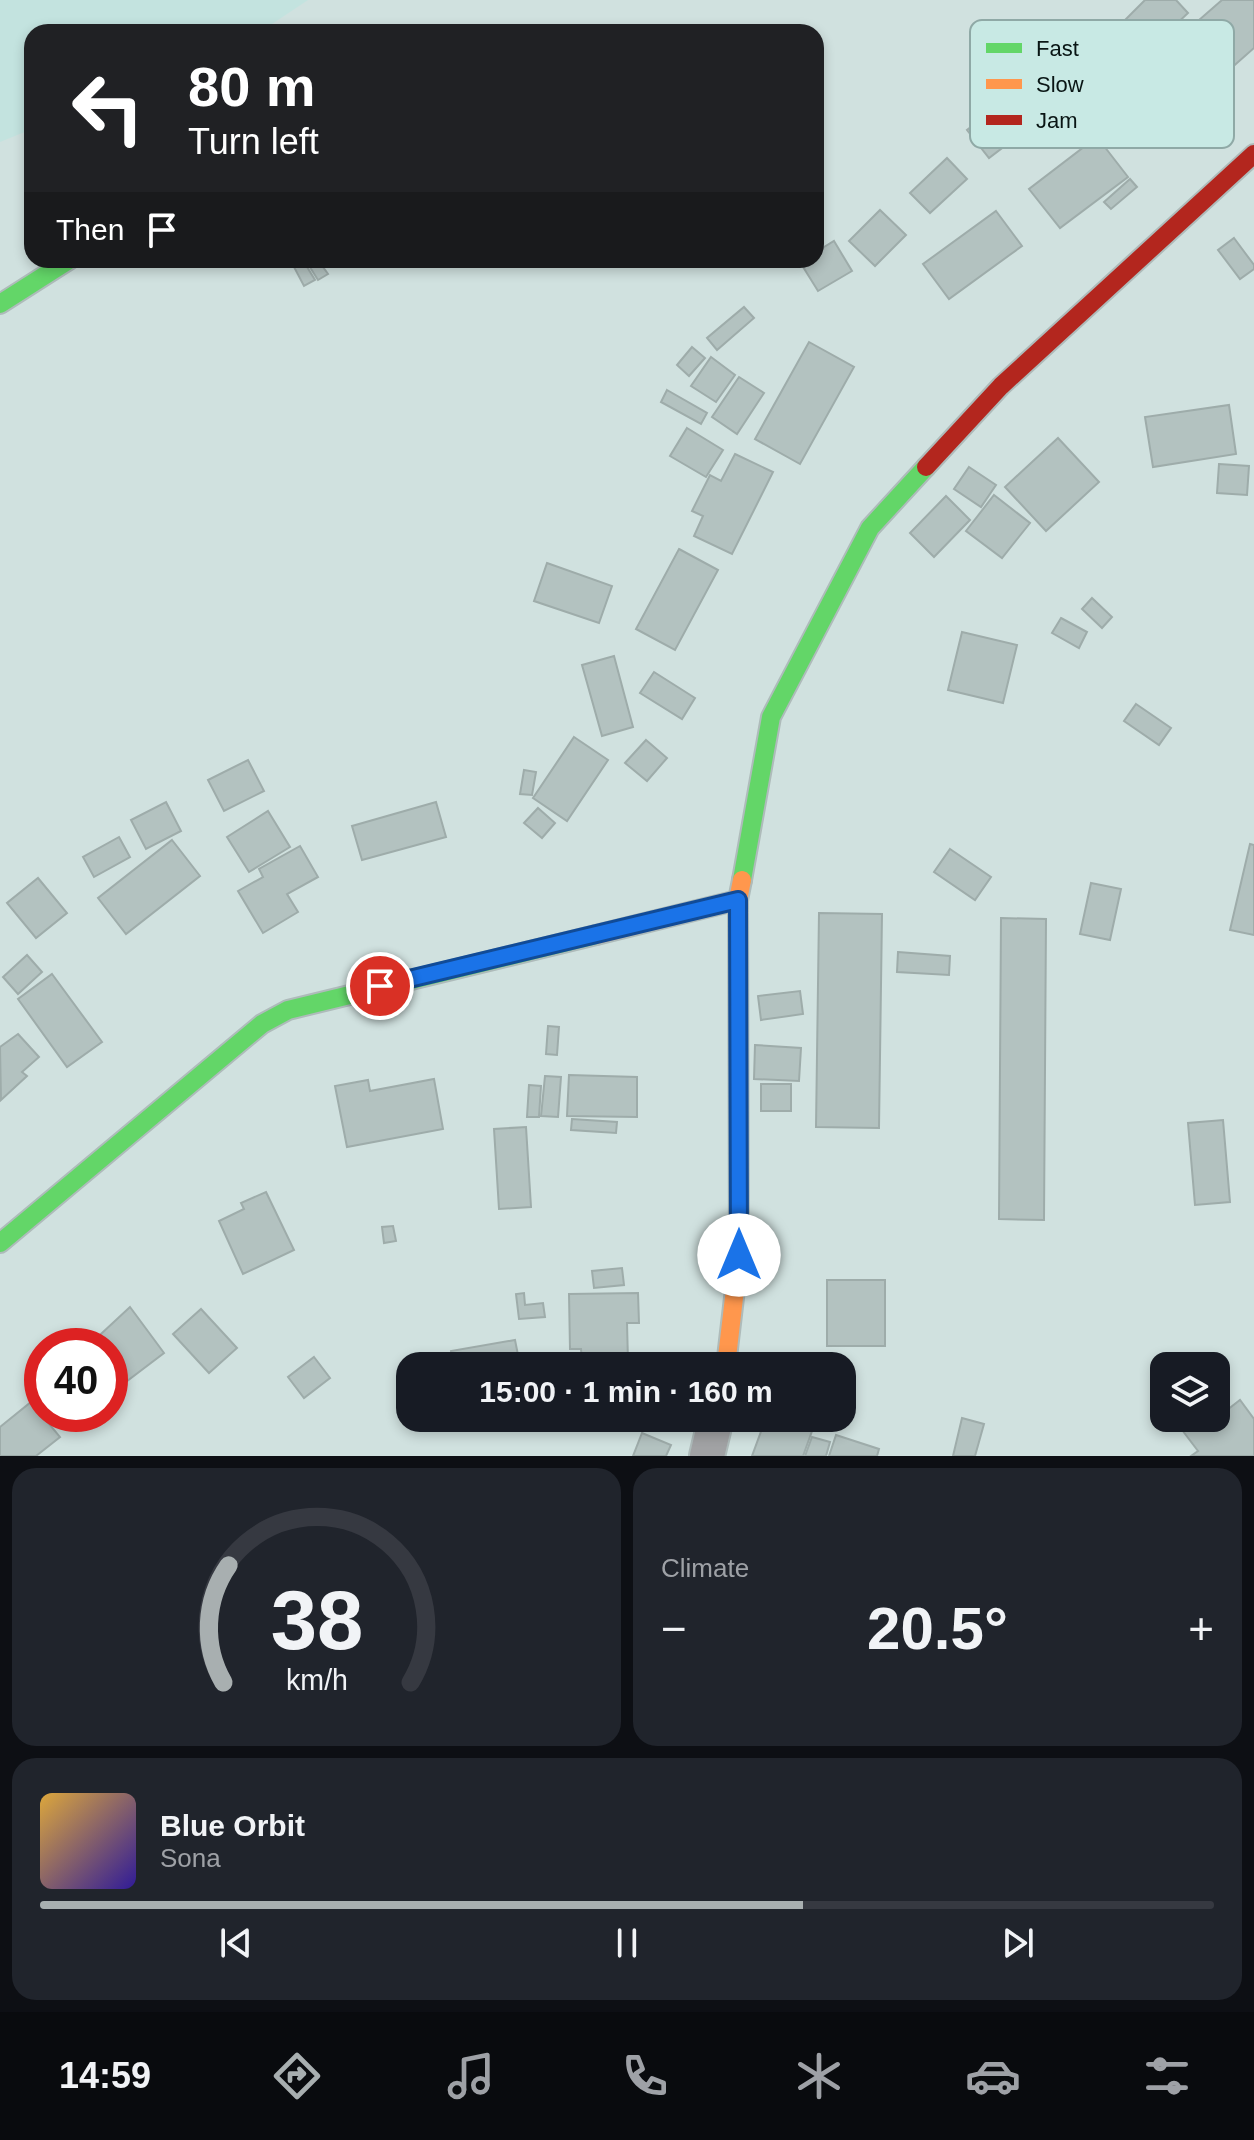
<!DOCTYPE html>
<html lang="en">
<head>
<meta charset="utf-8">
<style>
	:root { --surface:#171b24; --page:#20242c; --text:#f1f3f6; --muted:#9ea1a6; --line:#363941; --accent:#a8afb0 }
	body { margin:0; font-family:Helvetica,sans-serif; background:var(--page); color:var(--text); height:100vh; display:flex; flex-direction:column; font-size:30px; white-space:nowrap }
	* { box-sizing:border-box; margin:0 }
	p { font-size:26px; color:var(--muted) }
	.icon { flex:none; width:44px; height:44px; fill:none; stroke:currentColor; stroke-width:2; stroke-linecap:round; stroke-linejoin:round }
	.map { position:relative; height:1456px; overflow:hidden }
	.drawer { display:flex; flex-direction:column; gap:12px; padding:12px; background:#0d0f14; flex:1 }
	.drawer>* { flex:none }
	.guide { position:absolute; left:24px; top:24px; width:800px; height:244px; border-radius:24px; box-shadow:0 4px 12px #0003; background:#202124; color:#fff; overflow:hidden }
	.buttons { position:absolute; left:1150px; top:1352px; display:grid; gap:16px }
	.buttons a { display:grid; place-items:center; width:80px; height:80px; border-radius:16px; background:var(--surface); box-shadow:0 4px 12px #0003; font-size:40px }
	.speed { position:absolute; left:24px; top:1328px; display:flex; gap:16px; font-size:40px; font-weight:700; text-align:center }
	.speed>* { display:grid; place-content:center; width:104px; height:104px; border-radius:50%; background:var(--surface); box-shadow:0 4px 12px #0003; line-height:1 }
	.speed .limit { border:12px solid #d22; background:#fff; color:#111 }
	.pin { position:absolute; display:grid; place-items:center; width:68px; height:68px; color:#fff; margin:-34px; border:4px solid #fff; border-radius:50%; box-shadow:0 2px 8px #0007 }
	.me { position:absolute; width:88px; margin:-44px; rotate:0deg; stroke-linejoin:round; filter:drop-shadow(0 0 6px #0008) }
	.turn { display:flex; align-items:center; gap:28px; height:168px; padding:0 32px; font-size:36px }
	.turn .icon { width:104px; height:104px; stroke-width:2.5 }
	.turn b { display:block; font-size:56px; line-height:68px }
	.then { display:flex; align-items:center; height:76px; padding:0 32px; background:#0003; gap:16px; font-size:30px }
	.big { font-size:60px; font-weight:700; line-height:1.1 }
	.drawer .card { flex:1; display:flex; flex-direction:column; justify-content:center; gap:12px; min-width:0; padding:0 28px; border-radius:24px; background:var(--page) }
	.drawer .dial { align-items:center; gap:0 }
	.dial svg { height:208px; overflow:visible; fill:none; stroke:var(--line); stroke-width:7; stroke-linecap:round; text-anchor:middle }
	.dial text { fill:var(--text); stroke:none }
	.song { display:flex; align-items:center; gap:24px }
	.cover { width:96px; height:96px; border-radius:12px; background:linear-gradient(135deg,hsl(40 70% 55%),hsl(250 70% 35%)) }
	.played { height:8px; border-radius:4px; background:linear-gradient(90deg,var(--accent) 65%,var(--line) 65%) }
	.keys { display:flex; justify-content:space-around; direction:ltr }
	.heat { display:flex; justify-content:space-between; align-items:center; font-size:44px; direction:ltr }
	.drawer .tiles { flex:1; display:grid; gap:12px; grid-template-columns:1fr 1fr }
	.card:last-child { grid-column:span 2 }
	.trip { position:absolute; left:396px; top:1352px; width:460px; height:80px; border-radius:24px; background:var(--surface); box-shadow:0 4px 12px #0003; font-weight:700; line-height:80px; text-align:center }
	.tabs { display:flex; height:128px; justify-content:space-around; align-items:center; background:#090b0e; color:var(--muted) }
	.tabs .icon { width:56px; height:56px }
	.tabs .current { color:var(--accent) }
	.tabs b { font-size:36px; color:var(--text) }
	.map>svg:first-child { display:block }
	.built { fill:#c3e3df }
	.building { fill:#b3c2c0; stroke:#9eacaa; stroke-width:2 }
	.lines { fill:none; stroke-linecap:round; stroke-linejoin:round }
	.street-casing { stroke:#aebbba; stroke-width:38 }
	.fast-casing { stroke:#aebbba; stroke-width:22 }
	.slow-casing { stroke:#aebbba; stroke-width:22 }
	.jam-casing { stroke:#aebbba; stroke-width:22 }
	.street { stroke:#a1a2a4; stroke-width:34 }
	.fast { stroke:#63d668; stroke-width:18 }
	.slow { stroke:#ff974d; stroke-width:18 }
	.jam { stroke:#b3261e; stroke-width:18 }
	.route-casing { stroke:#114b97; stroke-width:20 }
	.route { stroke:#1a73e8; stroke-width:14 }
	.key { fill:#c8e9e4; stroke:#8fa9a6; stroke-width:2 }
	.key-label { font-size:22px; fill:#091514 }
</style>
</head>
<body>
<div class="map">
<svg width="1254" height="1456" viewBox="0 0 1254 1456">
	<rect width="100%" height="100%" fill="#d0e1df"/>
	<!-- built -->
	<path class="built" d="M0 0H308L260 32H32V129L0 142Z"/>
	<!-- building -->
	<g class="building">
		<path d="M1145 0H1176L1188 13 1151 48 1125 20Z"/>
		<path d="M1222 0H1254V48L1229 70 1191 27Z"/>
		<path d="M988 114 1010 142 989 158 967 130Z"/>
		<path d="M1097 137 1128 177 1060 228 1029 189Z"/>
		<path d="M947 158 967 179 930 213 910 193Z"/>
		<path d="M1130 179 1137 187 1111 209 1104 202Z"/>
		<path d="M880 210 906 235 875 266 849 241Z"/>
		<path d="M996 211 1022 246 949 299 923 264Z"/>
		<path d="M1234 238 1254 265V269L1240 279 1218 250Z"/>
		<path d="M834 241 852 271 818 291 800 262 816 260V252Z"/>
		<path d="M314 260H318L328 274 318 280 308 264Z"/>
		<path d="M304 262 315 280 304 286 294 267Z"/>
		<path d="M744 307 754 318 717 350 707 338Z"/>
		<path d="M809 342 854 367 800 464 755 439Z"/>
		<path d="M692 347 705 358 689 376 677 365Z"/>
		<path d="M711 357 735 375 716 402 691 386Z"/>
		<path d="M739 377 764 393 737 434 712 417Z"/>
		<path d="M667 390 707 413 701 424 661 402Z"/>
		<path d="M1229 405 1236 454 1153 467 1145 417Z"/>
		<path d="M687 428 723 450 706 477 670 456Z"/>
		<path d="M1058 438 1099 482 1046 531 1005 487Z"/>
		<path d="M735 454 773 472 732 554 694 536 703 516 692 511 710 475 721 481Z"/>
		<path d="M1219 464 1249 466 1247 495 1217 493Z"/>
		<path d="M969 467 996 485 981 507 954 489Z"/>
		<path d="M994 495 1030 523 1002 558 966 531Z"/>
		<path d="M946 496 970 520 934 557 910 533Z"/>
		<path d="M679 549 718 570 675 650 636 629Z"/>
		<path d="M547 563 612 586 599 623 534 601Z"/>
		<path d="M1092 598 1112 617 1102 628 1082 609Z"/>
		<path d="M1061 618 1087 632 1079 648 1052 633Z"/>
		<path d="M962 632 1017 645 1003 703 948 690Z"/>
		<path d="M614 656 633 727 602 736 582 665Z"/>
		<path d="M654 672 695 698 682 719 640 693Z"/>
		<path d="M1136 704 1171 728 1159 745 1124 721Z"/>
		<path d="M574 737 608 760 567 821 533 798Z"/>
		<path d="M646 740 667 758 647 781 625 763Z"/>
		<path d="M248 760 264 791 224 811 208 780Z"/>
		<path d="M524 770 536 772 532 795 520 794Z"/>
		<path d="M166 802 181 831 146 849 131 820Z"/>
		<path d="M436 802 446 837 362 860 352 826Z"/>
		<path d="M538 808 555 823 542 838 524 823Z"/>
		<path d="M268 811 290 847 249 872 227 837Z"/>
		<path d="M119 837 130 857 94 877 83 857Z"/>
		<path d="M172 840 200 876 126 934 98 898Z"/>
		<path d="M1250 844 1254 845V935L1230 930Z"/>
		<path d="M300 846 318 877 287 894 298 912 263 933 238 891 263 877 259 869Z"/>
		<path d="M950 849 991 877 975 900 934 872Z"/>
		<path d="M38 878 67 913 36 938 7 903Z"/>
		<path d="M1091 883 1121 889 1110 940 1080 934Z"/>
		<path d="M819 913 882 914 879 1128 816 1127Z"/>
		<path d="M1001 918 1046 919 1044 1220 999 1219Z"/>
		<path d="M898 952 950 956 949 975 897 972Z"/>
		<path d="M27 955 42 972 18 994 3 977Z"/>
		<path d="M52 974 102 1042 67 1067 18 999Z"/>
		<path d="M800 991 803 1014 761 1020 758 996Z"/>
		<path d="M548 1026 559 1027 557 1055 546 1054Z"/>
		<path d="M18 1034 39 1057 22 1072 27 1076 1 1100 0 1047Z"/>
		<path d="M755 1045 801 1048 799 1081 754 1079Z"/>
		<path d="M569 1075 637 1077V1117L567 1116Z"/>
		<path d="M545 1076 561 1077 558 1117 541 1116Z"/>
		<path d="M434 1079 443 1129 347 1147 335 1086 368 1080 370 1091Z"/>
		<rect x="761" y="1084" width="30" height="27"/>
		<path d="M529 1085 541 1086 539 1117H527Z"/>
		<path d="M572 1119 617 1122 616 1133 571 1130Z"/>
		<path d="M1223 1120 1230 1202 1195 1205 1188 1123Z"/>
		<path d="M526 1127 531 1207 499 1209 494 1129Z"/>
		<path d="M266 1192 294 1250 243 1274 219 1221 244 1209 241 1203Z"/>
		<path d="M393 1226 396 1241 384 1243 382 1227Z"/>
		<path d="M622 1268 624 1285 594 1288 592 1271Z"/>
		<rect x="827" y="1280" width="58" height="66"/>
		<path d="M524 1293 525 1305 543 1303 545 1317 519 1319 516 1294Z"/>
		<path d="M638 1293 639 1323H627L628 1361 582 1362 581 1349H570L569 1294Z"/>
		<path d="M130 1307 164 1353 110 1394V1346H88Z"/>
		<path d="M201 1309 237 1348 209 1373 173 1334Z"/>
		<path d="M515 1340 520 1365 453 1366 451 1351Z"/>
		<path d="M314 1357 330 1378 304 1398 288 1377Z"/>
		<path d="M1216 1394 1227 1410 1240 1400 1254 1419V1456H1191L1198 1451 1176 1422 1181 1418H1216Z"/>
		<path d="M31 1402 60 1437 36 1456H0V1427Z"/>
		<path d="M766 1418H775L812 1431 803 1456H752Z"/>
		<path d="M962 1418 984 1424 975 1456H953Z"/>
		<path d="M642 1433 671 1445 666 1456H633Z"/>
		<path d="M836 1435 879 1449 877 1456H829Z"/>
		<path d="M812 1437 830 1442 826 1456H805Z"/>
	</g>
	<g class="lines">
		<!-- street casing -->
		<g class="street-casing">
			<path id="street" d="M707 1456 716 1418"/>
		</g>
		<!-- fast casing -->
		<g class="fast-casing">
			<g id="fast">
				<path d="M0 304 69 260"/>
				<path d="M742 880 771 717 870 528 926 467"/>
				<path d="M0 1243 262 1024 288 1010 596 935"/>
			</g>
		</g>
		<!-- slow casing -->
		<g class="slow-casing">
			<g id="slow">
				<path d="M596 935 738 900"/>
				<path d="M726 1366 739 1255 738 900 742 880"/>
			</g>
		</g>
		<!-- jam casing -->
		<g class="jam-casing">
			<path id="jam" d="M926 467 1001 386 1254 154"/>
		</g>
		<!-- street -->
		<use href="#street" class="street"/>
		<!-- fast -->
		<use href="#fast" class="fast"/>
		<!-- slow -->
		<use href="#slow" class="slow"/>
		<!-- jam -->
		<use href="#jam" class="jam"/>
	</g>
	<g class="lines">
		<!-- route casing -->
		<g class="route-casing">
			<path id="route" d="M380 986 738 900 739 1255"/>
		</g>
		<!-- route -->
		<use href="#route" class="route"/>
	</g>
	<!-- legend -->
	<rect x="970" y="20" width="264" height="128" rx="12" class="key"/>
	<rect x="986" y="43" width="36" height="10" fill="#63d668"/>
	<rect x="986" y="79" width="36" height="10" fill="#ff974d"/>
	<rect x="986" y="115" width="36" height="10" fill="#b3261e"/>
	<g class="key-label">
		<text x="1036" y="56">Fast</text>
		<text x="1036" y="92">Slow</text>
		<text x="1036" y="128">Jam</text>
	</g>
</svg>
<div class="buttons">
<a><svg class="icon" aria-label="layers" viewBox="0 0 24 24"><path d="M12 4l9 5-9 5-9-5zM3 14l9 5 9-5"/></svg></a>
</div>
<div class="speed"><div class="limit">40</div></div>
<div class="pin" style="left:380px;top:986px;background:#d93025"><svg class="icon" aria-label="arrive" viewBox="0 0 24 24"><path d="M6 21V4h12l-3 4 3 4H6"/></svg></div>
<svg class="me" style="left:739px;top:1255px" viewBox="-20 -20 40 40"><circle r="19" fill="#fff"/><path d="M0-13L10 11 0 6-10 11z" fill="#1a73e8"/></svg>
<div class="trip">15:00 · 1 min · 160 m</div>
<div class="guide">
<div class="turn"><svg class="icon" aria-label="left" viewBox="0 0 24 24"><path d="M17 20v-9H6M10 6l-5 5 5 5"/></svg><div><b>80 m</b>Turn left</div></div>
<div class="then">Then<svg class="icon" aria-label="arrive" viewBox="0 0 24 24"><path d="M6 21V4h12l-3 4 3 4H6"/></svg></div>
</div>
</div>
<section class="drawer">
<div class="tiles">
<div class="card dial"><svg viewBox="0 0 100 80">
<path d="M14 69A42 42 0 1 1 86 69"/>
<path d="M14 69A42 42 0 0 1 16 24" stroke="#a8afb0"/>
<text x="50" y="56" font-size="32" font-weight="700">38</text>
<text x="50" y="72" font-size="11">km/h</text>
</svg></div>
<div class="card"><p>Climate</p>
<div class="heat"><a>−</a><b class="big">20.5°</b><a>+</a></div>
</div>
<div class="card">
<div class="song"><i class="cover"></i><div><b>Blue Orbit</b><p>Sona</p></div></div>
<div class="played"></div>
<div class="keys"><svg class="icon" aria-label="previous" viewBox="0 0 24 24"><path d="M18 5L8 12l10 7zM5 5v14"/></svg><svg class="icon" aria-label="pause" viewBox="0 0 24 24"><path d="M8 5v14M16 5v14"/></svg><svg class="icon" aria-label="next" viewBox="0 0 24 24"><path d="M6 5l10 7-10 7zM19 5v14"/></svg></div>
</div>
</div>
</section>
<nav class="tabs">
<b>14:59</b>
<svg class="icon current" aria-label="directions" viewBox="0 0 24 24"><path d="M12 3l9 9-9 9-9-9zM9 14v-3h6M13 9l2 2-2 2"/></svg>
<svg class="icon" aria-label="music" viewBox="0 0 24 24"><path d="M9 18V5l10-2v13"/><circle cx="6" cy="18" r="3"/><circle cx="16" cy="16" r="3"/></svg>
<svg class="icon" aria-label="phone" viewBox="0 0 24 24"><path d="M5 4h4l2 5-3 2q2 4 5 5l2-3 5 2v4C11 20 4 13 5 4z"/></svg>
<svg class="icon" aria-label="climate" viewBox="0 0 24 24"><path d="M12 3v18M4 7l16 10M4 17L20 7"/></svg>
<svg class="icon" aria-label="car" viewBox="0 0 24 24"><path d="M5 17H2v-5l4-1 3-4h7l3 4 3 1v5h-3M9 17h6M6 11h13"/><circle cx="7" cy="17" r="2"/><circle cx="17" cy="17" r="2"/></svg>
<svg class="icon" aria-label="filters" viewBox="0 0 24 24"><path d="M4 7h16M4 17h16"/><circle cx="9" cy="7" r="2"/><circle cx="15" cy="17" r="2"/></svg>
</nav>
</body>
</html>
